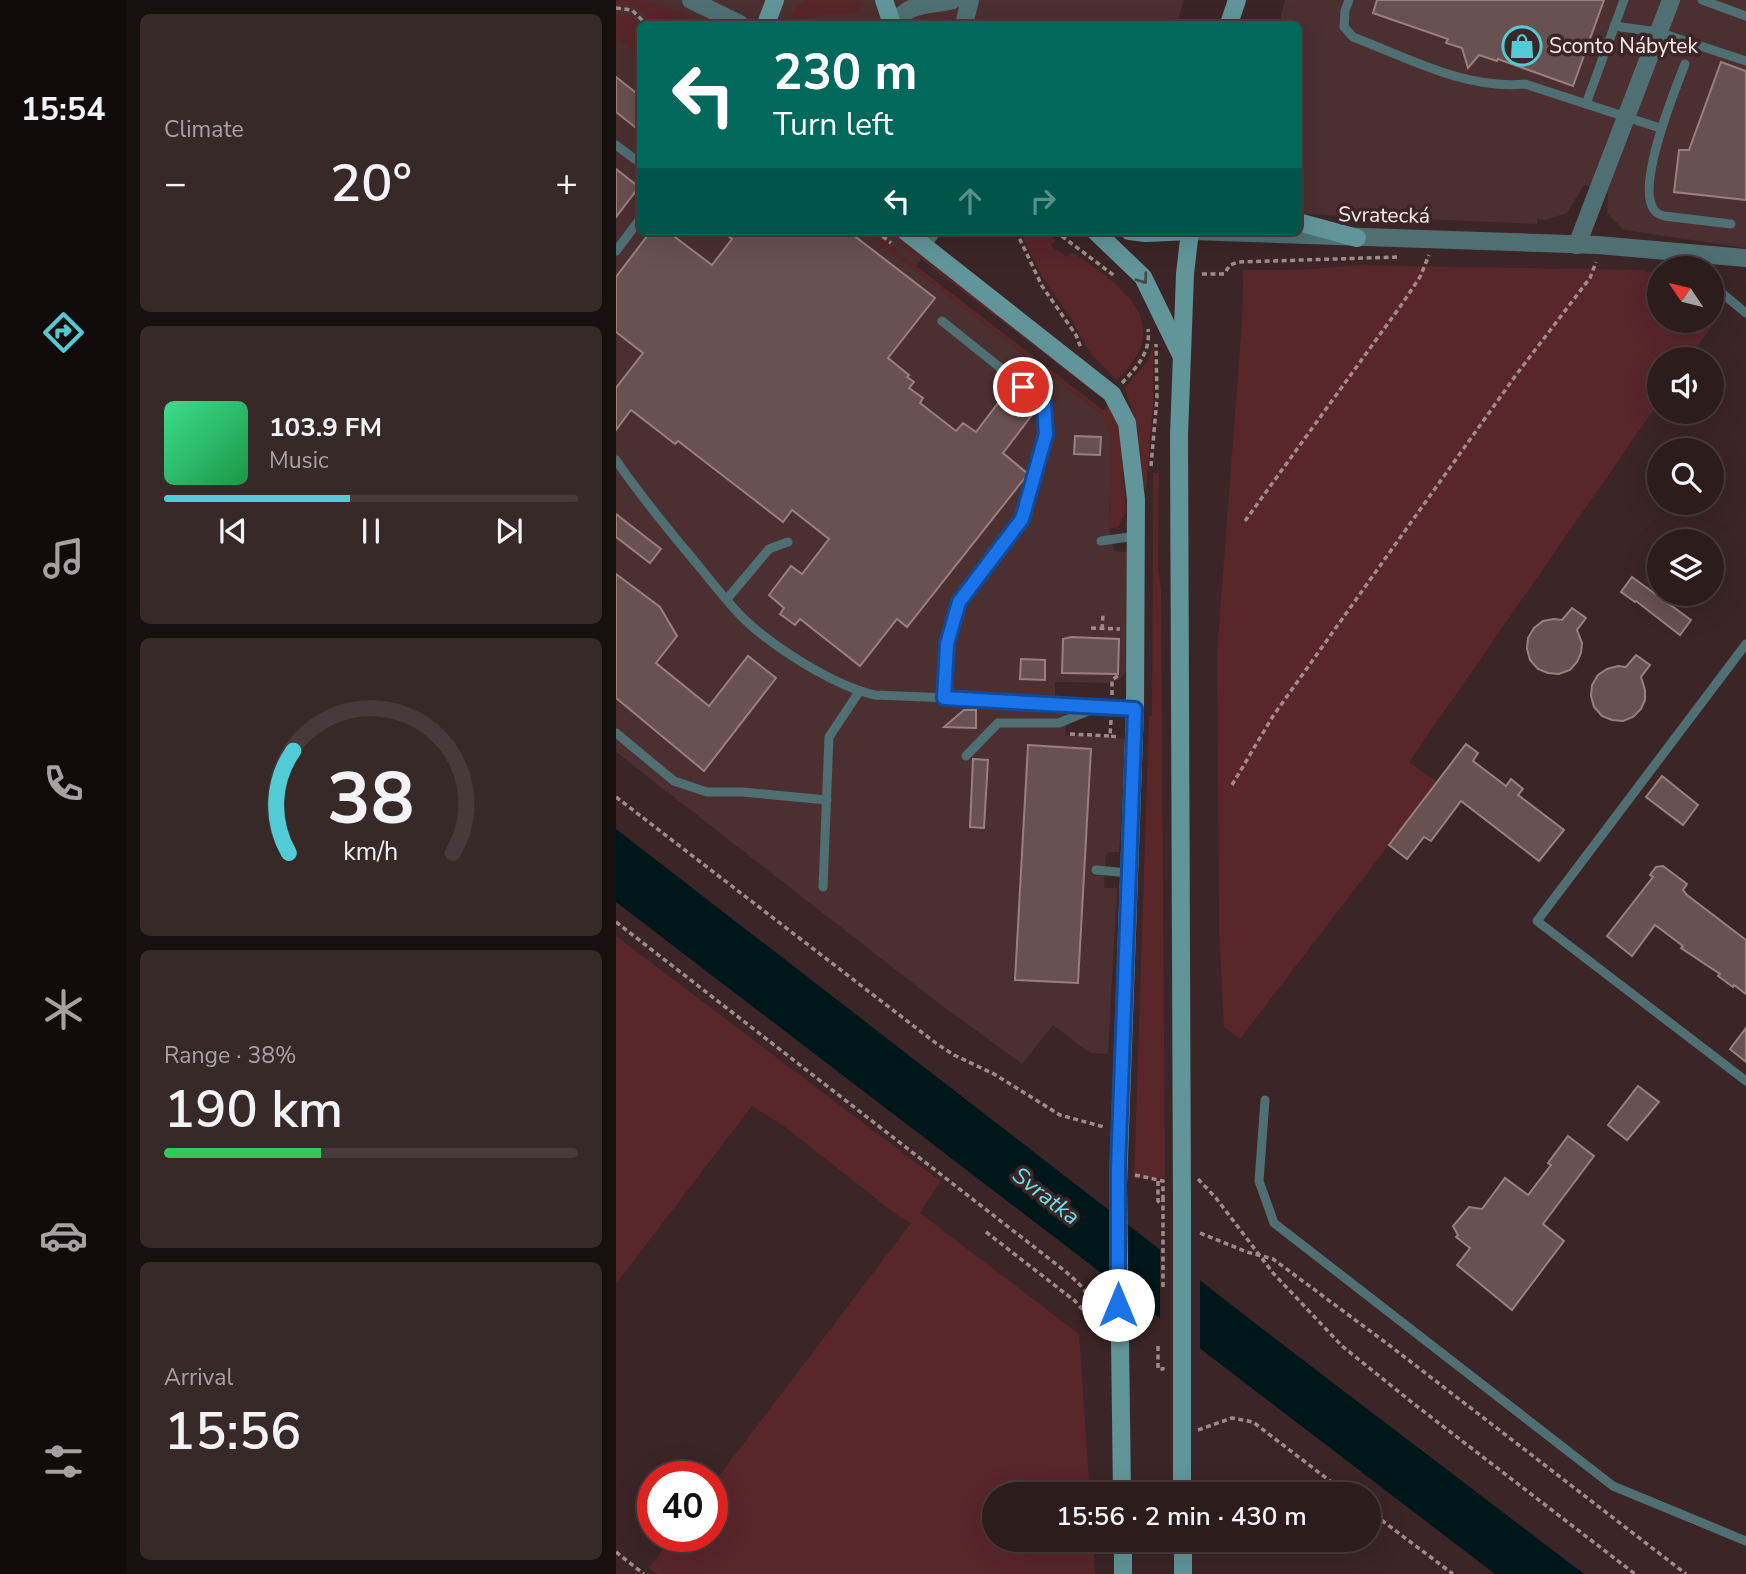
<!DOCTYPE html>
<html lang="en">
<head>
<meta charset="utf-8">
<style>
	:root { --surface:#2c1c1c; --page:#382929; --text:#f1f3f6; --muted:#a6a1a3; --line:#483a3b; --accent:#51ccd5 }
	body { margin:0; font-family:"Nunito Sans",sans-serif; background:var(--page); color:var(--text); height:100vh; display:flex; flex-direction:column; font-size:26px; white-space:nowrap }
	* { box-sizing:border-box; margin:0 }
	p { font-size:23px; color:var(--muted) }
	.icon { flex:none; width:38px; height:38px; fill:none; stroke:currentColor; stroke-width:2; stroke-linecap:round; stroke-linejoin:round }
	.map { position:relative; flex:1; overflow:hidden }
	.panel { display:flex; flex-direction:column; gap:14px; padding:14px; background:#180f0f; width:490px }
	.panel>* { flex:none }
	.banner { position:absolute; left:21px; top:21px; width:665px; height:214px; border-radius:10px; box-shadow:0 7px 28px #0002,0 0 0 2px var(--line); background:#00695c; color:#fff; overflow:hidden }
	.needle { width:46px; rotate:305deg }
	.buttons { position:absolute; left:1031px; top:256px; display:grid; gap:14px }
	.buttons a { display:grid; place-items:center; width:77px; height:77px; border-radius:50%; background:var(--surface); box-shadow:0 7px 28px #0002,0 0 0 2px var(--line); font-size:35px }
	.speed { position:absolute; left:21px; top:1461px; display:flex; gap:14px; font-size:35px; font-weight:700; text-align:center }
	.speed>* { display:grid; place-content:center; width:91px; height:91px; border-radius:50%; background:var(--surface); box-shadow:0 7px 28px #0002,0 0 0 2px var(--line); line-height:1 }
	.speed .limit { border:10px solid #d22; background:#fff; color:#111 }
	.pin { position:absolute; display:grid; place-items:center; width:60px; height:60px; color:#fff; margin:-30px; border:4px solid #fff; border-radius:50%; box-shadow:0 2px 7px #0007 }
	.me { position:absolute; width:77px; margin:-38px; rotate:0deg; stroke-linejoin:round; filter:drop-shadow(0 0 5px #0008) }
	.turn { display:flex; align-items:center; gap:24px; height:147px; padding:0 21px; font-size:32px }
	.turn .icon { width:91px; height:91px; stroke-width:2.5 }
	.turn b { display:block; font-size:49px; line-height:60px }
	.lanes { display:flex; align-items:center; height:66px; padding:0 21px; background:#0003; justify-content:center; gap:35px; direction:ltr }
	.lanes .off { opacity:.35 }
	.big { font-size:52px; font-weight:600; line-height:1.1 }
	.panel .tile { flex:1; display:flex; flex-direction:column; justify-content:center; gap:10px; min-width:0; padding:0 24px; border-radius:10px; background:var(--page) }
	.panel .dial { align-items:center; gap:0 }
	.dial svg { height:182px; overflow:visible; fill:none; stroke:var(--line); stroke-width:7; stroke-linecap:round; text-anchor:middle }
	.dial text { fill:var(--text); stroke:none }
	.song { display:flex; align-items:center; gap:21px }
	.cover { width:84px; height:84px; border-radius:10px; background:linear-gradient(135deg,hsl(150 70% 55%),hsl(140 70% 35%)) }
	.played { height:7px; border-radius:4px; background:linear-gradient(90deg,var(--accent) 45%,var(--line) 45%) }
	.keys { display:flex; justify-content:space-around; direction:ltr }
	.heat { display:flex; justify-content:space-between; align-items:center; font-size:38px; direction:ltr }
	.charge { height:10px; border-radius:5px; background:linear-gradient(90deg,#34c759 38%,var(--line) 0) }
	.trip { position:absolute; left:366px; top:1482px; width:399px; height:70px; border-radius:35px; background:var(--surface); box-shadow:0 7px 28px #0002,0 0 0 2px var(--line); font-weight:600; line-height:70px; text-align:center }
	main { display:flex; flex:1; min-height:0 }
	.menu { display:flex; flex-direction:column; width:126px; justify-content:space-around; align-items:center; background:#120b0b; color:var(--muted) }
	.menu .icon { width:49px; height:49px }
	.menu .on { color:var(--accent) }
	.menu b { font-size:32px; color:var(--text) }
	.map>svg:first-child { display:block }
	.built { fill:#4c2f30 }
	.green { fill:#59262a }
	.water { fill:#001719 }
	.pier { fill:#3b2526 }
	.building { fill:#695051; stroke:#9a7f7f; stroke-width:2 }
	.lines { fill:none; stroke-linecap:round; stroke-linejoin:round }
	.path { stroke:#9e8b8c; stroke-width:3.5; stroke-dasharray:5 3.5; stroke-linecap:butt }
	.lane { stroke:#4f6f72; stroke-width:9 }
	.street { stroke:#4f6f72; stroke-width:18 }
	.secondary { stroke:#619599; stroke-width:18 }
	.path-bridge { stroke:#9e8b8c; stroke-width:3.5; stroke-dasharray:5 3.5; stroke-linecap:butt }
	.secondary-bridge { stroke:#619599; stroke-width:18 }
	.oneway { stroke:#464748 }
	.route-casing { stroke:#114b97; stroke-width:18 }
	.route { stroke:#1a73e8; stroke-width:12 }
	.labels { text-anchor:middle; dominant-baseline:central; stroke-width:7; stroke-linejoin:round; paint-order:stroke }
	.poi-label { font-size:21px; fill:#faebeb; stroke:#3b2526; text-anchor:start }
	.street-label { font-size:21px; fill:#faebeb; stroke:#3b2526 }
	.water-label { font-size:23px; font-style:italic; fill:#66e4ee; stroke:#3b2526 }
</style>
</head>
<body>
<main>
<nav class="menu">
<b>15:54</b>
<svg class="icon on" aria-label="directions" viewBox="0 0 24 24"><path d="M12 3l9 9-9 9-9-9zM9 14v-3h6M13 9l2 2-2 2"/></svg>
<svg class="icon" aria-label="music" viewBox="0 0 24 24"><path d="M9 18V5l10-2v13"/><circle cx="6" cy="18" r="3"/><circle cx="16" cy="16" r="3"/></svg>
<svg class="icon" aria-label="phone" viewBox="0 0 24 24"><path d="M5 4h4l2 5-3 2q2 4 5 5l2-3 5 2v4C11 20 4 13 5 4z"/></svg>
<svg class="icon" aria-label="climate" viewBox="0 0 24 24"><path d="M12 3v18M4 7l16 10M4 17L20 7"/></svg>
<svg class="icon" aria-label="car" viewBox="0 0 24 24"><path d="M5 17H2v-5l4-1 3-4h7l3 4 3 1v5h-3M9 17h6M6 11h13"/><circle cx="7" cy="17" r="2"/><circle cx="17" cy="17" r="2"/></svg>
<svg class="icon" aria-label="filters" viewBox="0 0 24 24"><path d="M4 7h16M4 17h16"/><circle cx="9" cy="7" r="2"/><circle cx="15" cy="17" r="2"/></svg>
</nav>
<section class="panel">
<div class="tile"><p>Climate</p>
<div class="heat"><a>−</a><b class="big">20°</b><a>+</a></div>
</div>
<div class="tile">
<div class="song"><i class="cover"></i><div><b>103.9 FM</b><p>Music</p></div></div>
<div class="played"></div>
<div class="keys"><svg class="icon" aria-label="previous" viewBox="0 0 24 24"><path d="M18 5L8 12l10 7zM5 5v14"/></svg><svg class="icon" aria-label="pause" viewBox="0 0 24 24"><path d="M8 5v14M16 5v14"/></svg><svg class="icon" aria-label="next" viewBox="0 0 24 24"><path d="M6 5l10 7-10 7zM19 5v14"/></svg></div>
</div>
<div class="tile dial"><svg viewBox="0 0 100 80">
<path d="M14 69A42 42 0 1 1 86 69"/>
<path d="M14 69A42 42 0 0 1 16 24" stroke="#51ccd5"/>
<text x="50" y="56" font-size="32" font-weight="700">38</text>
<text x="50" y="72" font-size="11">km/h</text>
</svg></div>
<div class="tile"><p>Range · 38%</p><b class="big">190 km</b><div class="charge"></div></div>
<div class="tile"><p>Arrival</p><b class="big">15:56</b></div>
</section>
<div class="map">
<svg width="1130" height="1574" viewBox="0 0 1130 1574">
	<rect width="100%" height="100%" fill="#3b2526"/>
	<!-- built -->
	<g class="built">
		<path d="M0 0H568L561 24H24V231H326L298 269 487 415 495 438 493 529 498 551 511 552 515 557V666L503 680 492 683 439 682V712L450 714 449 735 510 739 503 852H492L490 854 488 886 489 888H501L492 1054 474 1053 437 1025 406 1064 321 1002 0 752Z"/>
		<path d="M669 0H1130V248L1008 230 991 213 992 193 968 185 951 213 929 220 921 219V224L683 214 682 24H663Z"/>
	</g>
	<!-- green -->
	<g class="green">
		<path d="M0 0H29L97 24H36C28 9 18 3 0 4Z"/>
		<path d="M191 0H239L249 4C237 19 218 13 200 16L194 24H171L179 8Z"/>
		<path d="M7 14 15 16 24 26V56L0 37V15Z"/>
		<path d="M248 231H255L487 410 493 404 501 422 505 445 510 512 502 527 493 529 495 438 487 415Z"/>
		<path d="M268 231H273L485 394 483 396Z"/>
		<path d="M404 231H428L439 240 435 246 451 257 456 252C505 286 562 322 501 380L475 354 454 317 426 277Z"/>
		<path d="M743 265 1028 270 1043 276V320H1096V307L1104 314 1073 359H1043V402L793 762 821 782 624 1039 608 1027 603 929 601 652 626 322 627 282 626 270H680Z"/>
		<path d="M537 344V404L530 491 527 483 521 426 509 388 533 359Z"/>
		<path d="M537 473H543L542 570 545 588 549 1179 518 1178 533 716 536 715Z"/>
		<path d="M0 936 324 1181 304 1213 463 1334 474 1494H378V1540H477L479 1574H41L33 1568 56 1537 96 1536V1485L295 1223 282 1216 169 1127 136 1106 0 1284Z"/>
	</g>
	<!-- water -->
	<path class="water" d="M0 829 683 1357 968 1574H879L0 902Z"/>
	<!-- pier -->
	<path class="pier" d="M544 1245 584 1276V1352L544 1321Z"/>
	<!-- building -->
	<g class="building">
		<path d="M761 0H988L957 86 882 59 881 61 863 55 852 68 846 48 830 43 832 39 757 13Z"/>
		<path d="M1105 62 1130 71V200L1058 192 1063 150H1073Z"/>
		<path d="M0 77 24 96V131L0 112Z"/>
		<path d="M0 169 23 187 0 217Z"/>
		<path d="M35 231H51L96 265 116 239 105 231H232L319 298 272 358 293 375 291 377 298 382 293 388 307 398 304 403 340 431 347 423 360 432 389 394 416 415 387 453 412 474 291 627 281 619 244 666 184 619 179 625 164 614 168 608 153 595 175 566 186 574 213 539 176 510 167 522 62 441 59 444 15 410 0 430V388L27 353 0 332V277Z"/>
		<path d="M459 436 485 437 484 455 458 454Z"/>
		<path d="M0 514 45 549 34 563 0 537Z"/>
		<path d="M0 574 44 607 61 636 40 663 93 706 132 656 160 678 88 771 0 698Z"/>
		<path d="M1016 577 1075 620 1064 635 1020 601 1019 602 1005 592Z"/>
		<path d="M956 608 970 618 961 630 966 643 965 653 961 662 954 670 943 674 932 673 922 669 914 660 911 649 912 638 918 628 927 621 938 619 946 620Z"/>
		<path d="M455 637 503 639 502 674 446 673 447 639Z"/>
		<path d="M1020 655 1034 665 1025 677 1029 690V700L1025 709 1017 717 1007 721 996 720 986 716 978 707 975 696 976 685 982 675 991 669 1002 666 1010 667Z"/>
		<path d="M405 659 429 660V680L404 679Z"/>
		<path d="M348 710H360V728L328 727Z"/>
		<path d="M850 744 862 753 857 761 890 786 895 779 907 789 902 795 948 830 923 861 845 801 815 841 808 837 791 859 773 845Z"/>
		<path d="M412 745 475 749 462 983 399 980Z"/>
		<path d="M357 759 372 760 368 828 354 827Z"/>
		<path d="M1046 776 1082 805 1067 825 1030 797Z"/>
		<path d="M1047 866 1071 884 1067 890 1071 895 1130 940V994L1118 985 1117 987 1102 976 1104 974 1065 948 1067 946 1039 925 1016 956 991 936 1037 877 1034 875 1040 867Z"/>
		<path d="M1130 1028V1062L1114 1049Z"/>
		<path d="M1022 1086 1043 1102 1011 1140 992 1125Z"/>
		<path d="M952 1136 978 1156 927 1224 948 1241 896 1310 841 1265 854 1248 840 1237 842 1235 837 1226 853 1207 866 1209 889 1178 912 1195 935 1165 932 1163Z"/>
	</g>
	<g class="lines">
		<!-- path -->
		<g class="path">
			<path d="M0 8 16 10 30 24"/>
			<path d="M260 231 275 243"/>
			<path d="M400 231 426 286 460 335 465 348"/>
			<path d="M439 231 500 277"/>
			<path d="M586 274H608L614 265 622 262 783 257"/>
			<path d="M506 383C521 367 535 352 532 329"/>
			<path d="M535 466 541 398 540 344"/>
			<path d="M629 521 786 304 804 277 813 255"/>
			<path d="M475 628 504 629"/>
			<path d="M486 629 487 615"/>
			<path d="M496 695V680L503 675"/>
			<path d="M495 720 494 736 502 737"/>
			<path d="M454 734 494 736"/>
			<path d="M616 785 657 716 900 375 974 278 980 262"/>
			<path d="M0 797 321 1044 338 1055 378 1074 444 1115 488 1127"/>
			<path d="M0 922 449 1271C468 1288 476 1294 476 1320"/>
			<path d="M519 1175 547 1181V1197"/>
			<path d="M582 1179 600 1198 657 1273 726 1346 798 1404 1019 1574"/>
			<path d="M542 1181V1201L544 1203"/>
			<path d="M370 1232 459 1301 487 1333"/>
			<path d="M584 1233 631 1252 657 1259 773 1345 1070 1574"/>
			<path d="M542 1346V1369H547V1367"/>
			<path d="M582 1430 616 1418 637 1422 731 1494"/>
			<path d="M752 1510 837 1574"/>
			<path d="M0 1552 28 1574"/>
		</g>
		<!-- lane -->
		<g class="lane">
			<path d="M733 0 729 11 728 27 737 37C792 58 850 90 909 84L1044 128"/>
			<path d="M1086 0 1130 16"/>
			<path d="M998 26 1042 32 1130 61"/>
			<path d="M1069 64C1058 92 1023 179 1036 206 1038 212 1042 214 1048 216L1115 224"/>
			<path d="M970 104 1008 0"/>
			<path d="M0 145 24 163"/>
			<path d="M310 247 321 231"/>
			<path d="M0 251 24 219"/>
			<path d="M1058 255 1074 268"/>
			<path d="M1096 285 1130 313"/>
			<path d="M326 321 428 403 430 434 406 519 343 602 331 644 328 698"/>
			<path d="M0 460C20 490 43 518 66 546 86 569 104 594 125 616 155 646 218 686 259 695L430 702 519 709"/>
			<path d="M485 541 520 536"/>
			<path d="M111 599 153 549 172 542"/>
			<path d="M1130 644 921 921 1130 1081"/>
			<path d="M0 733 58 781 91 792H126L211 800"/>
			<path d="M350 756 382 723H443L482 707"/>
			<path d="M480 870 513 873"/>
			<path d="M207 887 213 737 243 692"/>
			<path d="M649 1100 643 1181 658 1223 997 1486 1130 1541"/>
		</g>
		<!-- street -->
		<g class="street">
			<path d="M75 0 124 24"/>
			<path d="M279 24C292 1 315 6 337 0"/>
			<path d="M348 24 354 0"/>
			<path d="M574 231 982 245 1130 258"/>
			<path d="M961 245 1055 0"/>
		</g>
		<!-- secondary -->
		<g class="secondary">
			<path d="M268 0 276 24"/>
			<path d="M150 24 159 0"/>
			<path d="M613 24 621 0"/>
			<path d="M682 222 741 238"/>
			<path d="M289 231 496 394 511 423 520 499 519 709 502 1185 506 1494"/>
			<path d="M479 231 527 277 564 353"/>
			<path d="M513 231 530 233 574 231"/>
			<path d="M566 1211 563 435 569 274 574 231"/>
			<path d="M566 1371V1494"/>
			<path d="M507 1540V1574"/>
			<path d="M567 1540V1574"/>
		</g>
		<!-- path-bridge -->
		<path class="path-bridge" d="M547 1197V1287"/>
		<!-- secondary-bridge -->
		<path class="secondary-bridge" d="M566 1211V1371"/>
	</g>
	<!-- one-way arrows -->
	<defs><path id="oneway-chevron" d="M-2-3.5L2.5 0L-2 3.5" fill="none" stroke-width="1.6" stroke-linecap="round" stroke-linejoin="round" transform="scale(1.75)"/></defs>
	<use class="oneway" href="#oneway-chevron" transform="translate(527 279) rotate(54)"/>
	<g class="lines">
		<!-- route casing -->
		<g class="route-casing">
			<path id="route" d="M407 387 428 403 430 434 406 519 343 602 331 644 328 698 519 709 502 1168V1305"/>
		</g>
		<!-- route -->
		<use href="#route" class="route"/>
	</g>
	<!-- icons -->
	<defs>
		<g id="shop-ring" transform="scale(2.0125)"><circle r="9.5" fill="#3b2526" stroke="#51ccd5" stroke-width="1.5"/><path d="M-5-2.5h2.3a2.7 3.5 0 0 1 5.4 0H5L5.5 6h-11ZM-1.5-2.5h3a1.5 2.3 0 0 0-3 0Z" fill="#51ccd5"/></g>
	</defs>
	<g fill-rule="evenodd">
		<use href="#shop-ring" x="906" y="46"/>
	</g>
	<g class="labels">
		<!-- poi labels -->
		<g class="poi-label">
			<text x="933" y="46">Sconto Nábytek</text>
		</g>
		<!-- street labels -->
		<g class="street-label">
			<text transform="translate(768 215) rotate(1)">Svratecká</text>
		</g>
		<!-- water labels -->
		<g class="water-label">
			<text transform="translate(430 1196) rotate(38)">Svratka</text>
		</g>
	</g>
</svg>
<div class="buttons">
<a><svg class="needle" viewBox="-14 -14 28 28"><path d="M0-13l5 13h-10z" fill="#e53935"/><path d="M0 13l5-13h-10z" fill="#a6a1a3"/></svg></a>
<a><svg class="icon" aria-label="sound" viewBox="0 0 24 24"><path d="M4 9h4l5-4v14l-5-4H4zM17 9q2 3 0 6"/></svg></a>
<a><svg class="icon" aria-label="search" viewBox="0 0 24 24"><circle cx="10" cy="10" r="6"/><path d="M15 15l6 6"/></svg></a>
<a><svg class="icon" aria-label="layers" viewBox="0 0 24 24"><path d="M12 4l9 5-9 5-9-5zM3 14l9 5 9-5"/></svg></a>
</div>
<div class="speed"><div class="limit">40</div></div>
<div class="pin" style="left:407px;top:387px;background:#d93025"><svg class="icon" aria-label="arrive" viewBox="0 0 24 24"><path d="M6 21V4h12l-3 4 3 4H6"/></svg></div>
<svg class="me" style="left:502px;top:1305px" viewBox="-20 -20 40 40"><circle r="19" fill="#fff"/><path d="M0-13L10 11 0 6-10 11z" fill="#1a73e8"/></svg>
<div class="trip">15:56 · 2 min · 430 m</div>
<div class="banner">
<div class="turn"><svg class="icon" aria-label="left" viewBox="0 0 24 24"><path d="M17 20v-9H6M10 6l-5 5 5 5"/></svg><div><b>230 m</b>Turn left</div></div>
<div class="lanes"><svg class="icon" aria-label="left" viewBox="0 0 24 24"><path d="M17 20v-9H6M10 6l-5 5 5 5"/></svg><svg class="icon off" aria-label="ahead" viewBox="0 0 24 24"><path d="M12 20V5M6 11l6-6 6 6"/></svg><svg class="icon off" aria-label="right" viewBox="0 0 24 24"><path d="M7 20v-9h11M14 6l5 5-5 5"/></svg></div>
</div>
</div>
</main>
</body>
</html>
